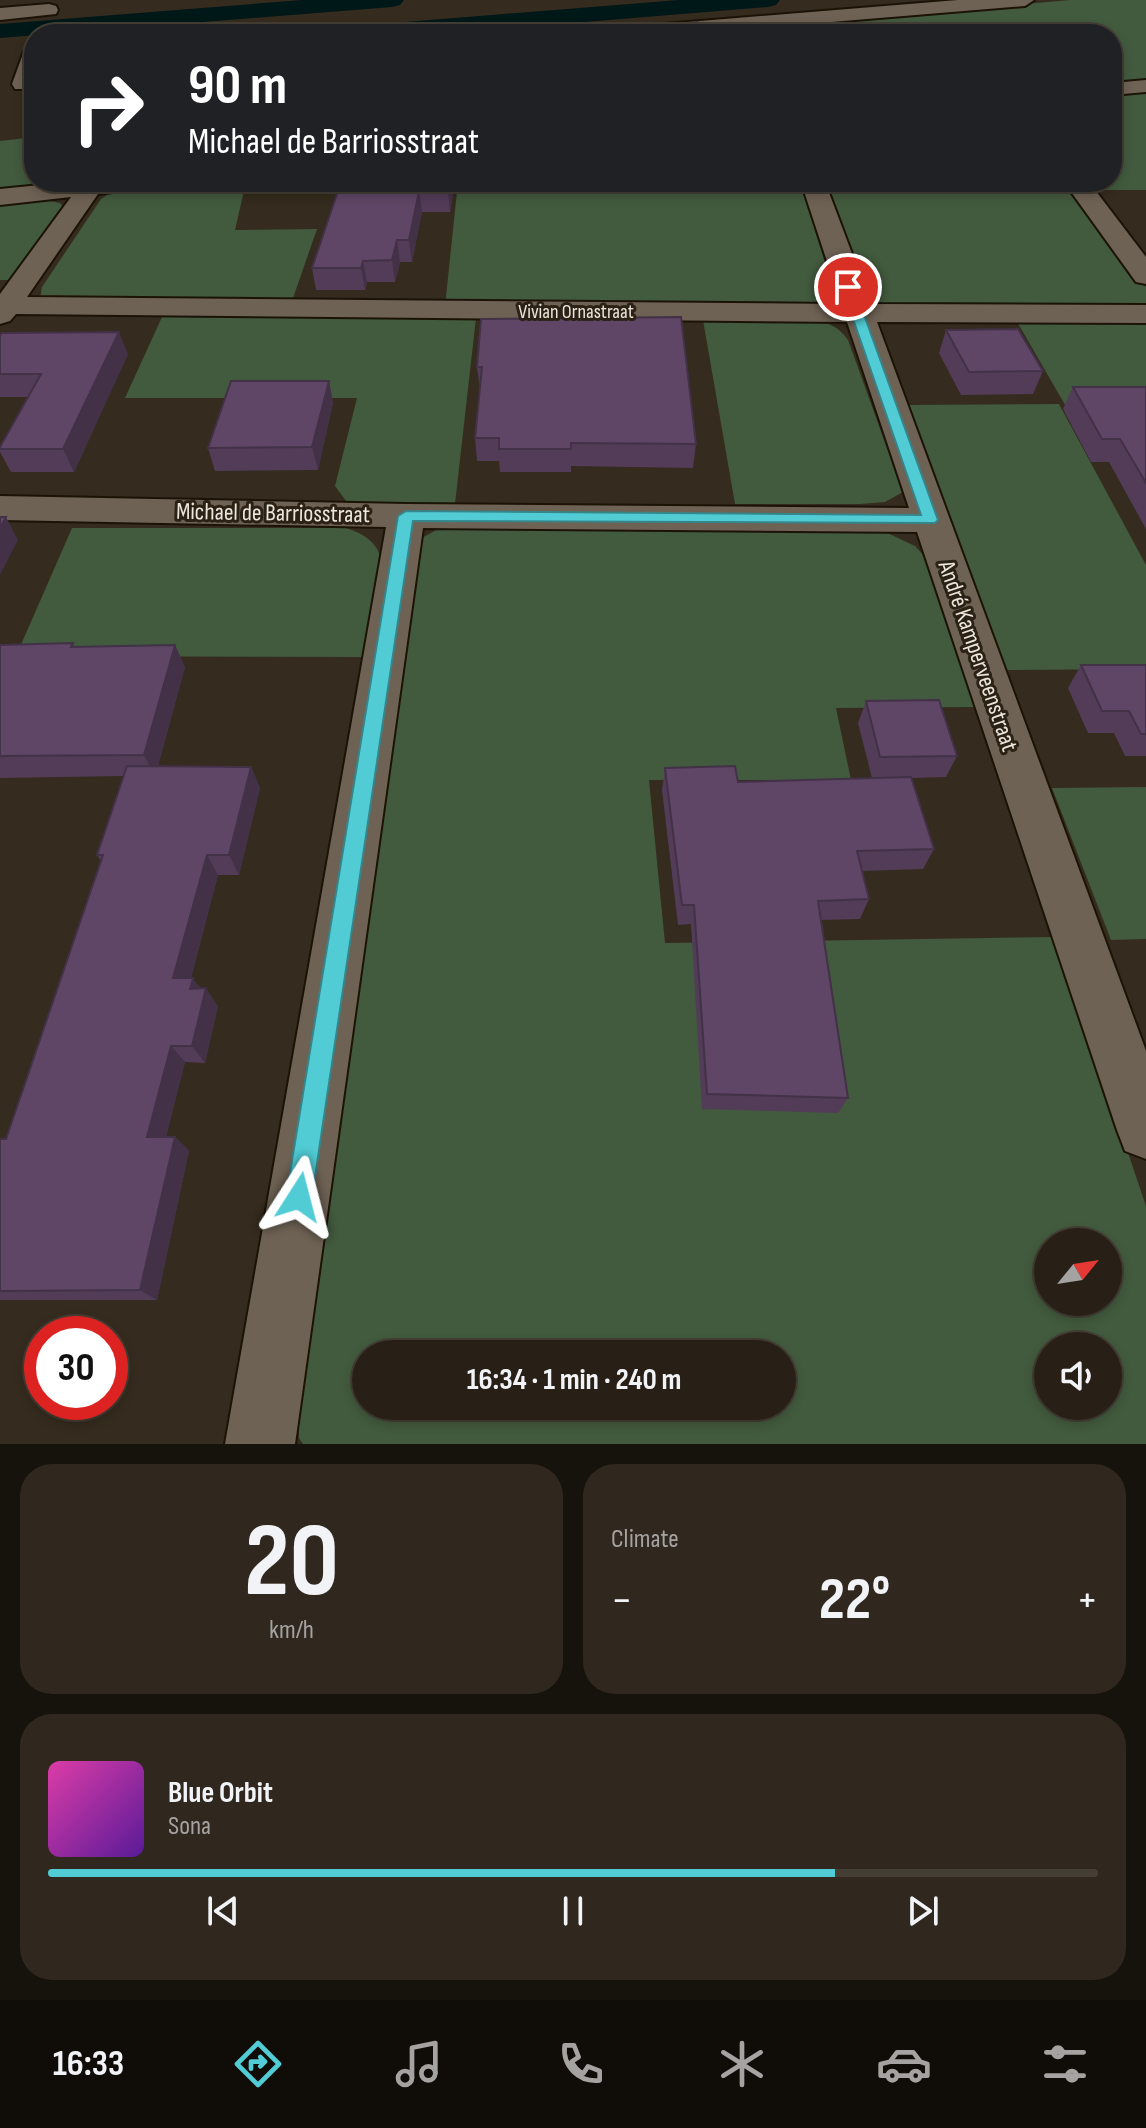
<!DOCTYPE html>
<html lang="en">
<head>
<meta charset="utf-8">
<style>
	:root { --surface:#282016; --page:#30281f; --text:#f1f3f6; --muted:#a5a3a1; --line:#443e35; --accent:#51ccd5 }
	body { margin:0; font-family:"Sofia Sans Condensed",sans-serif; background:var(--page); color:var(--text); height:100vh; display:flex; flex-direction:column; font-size:30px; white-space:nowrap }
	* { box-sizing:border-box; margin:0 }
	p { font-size:26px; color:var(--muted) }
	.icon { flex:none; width:44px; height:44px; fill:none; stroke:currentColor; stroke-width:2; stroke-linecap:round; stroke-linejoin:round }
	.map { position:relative; height:1444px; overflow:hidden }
	.side { display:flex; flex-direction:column; gap:20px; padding:20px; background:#16120c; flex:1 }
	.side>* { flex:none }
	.banner { position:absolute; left:24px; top:24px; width:1098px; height:168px; border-radius:32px; box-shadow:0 4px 12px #0003,0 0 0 2px var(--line); background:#202124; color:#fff; overflow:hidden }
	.needle { width:52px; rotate:60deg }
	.fabs { position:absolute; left:1034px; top:1228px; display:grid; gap:16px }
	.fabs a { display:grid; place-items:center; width:88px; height:88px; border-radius:50%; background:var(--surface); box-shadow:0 4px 12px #0003,0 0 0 2px var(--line); font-size:40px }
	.speed { position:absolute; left:24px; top:1316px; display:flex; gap:16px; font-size:40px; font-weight:700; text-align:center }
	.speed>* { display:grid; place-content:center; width:104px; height:104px; border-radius:50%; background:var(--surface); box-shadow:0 4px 12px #0003,0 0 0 2px var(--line); line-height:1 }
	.speed .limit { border:12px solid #d22; background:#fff; color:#111 }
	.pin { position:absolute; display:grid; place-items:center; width:68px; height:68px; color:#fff; margin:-34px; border:4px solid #fff; border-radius:50%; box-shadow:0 2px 8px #0007 }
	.me { position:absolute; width:88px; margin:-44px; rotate:9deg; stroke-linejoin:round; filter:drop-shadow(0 0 6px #0008) }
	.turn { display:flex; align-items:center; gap:28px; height:168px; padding:0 32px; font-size:36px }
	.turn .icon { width:104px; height:104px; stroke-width:2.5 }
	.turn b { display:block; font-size:56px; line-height:68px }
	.big { font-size:60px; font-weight:700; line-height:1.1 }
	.side .card { flex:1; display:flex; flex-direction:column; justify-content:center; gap:12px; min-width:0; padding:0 28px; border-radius:32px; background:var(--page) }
	.side .dial { align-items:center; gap:0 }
	.dial b { font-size:104px; line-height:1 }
	.song { display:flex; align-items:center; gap:24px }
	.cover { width:96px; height:96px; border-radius:12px; background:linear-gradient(135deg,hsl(320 70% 55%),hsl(270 70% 35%)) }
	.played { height:8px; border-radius:4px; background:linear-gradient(90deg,var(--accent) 75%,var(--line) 75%) }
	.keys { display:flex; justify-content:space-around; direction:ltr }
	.heat { display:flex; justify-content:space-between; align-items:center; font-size:44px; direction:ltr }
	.side .tiles { flex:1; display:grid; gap:20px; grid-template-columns:1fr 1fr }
	.card:last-child { grid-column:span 2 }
	.trip { position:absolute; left:352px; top:1340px; width:444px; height:80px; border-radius:40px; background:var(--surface); box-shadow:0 4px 12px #0003,0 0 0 2px var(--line); font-weight:700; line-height:80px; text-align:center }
	.tab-bar { display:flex; height:128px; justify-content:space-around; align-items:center; background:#100d09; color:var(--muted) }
	.tab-bar .icon { width:56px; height:56px }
	.tab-bar .selected { color:var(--accent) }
	.tab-bar b { font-size:36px; color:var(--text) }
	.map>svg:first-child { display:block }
	.green { fill:#425a3e; fill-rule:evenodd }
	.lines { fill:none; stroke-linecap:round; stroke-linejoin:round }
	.canal { fill:#001818; fill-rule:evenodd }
	.street-casing { stroke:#1c1307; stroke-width:4 }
	.street { fill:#6e6254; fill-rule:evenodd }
	.wall { fill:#523c58 }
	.shaded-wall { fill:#423147 }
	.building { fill:#5f4666; stroke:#423147; stroke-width:2 }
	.route { fill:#51ccd5; stroke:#35858a; stroke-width:2 }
	.labels { text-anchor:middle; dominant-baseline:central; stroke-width:6; stroke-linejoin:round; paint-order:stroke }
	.far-street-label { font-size:20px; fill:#ebe5dc; stroke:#2b2115 }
	.street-label { font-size:24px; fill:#ebe5dc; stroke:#2b2115 }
</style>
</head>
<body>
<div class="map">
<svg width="1146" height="1444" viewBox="0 0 1146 1444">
	<rect width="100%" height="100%" fill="#352b1e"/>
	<!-- green -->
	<g class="green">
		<path d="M1070 0H1146V83L1112 86V34L768 33 770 28 785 25Z"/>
		<path d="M1146 89V190H1092L1086 182H1112V93Z"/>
		<path d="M34 137V182H88L0 196V141Z"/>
		<path d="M224 182H246L235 230 317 229 291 304 40 299 42 287 101 199 110 193Z"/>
		<path d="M458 182H800L834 291 832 303 816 308 445 306Z"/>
		<path d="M826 182H1070L1146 287V307L870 308Z"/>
		<path d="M50 201 60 203 65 209 17 280H0V205Z"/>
		<path d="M162 317 476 318 455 504 349 505 335 486 357 398H125Z"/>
		<path d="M703 320H812C829 323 838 326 848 340L903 492 885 502 860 504H735Z"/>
		<path d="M1016 320 1146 321V410H1068Z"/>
		<path d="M1059 404 1146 565V669L1006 670 906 405Z"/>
		<path d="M464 526 879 529 915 546 928 560 979 707 836 708 851 780H649L665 943 1055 937 1146 1206V1444H303L299 1438 298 1388 420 539 438 529ZM1048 1242H1108V1302H1048ZM1048 1346H1108V1406H1048ZM366 1354H782V1406H366Z"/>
		<path d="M72 528H346C358 532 370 537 377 549 390 570 370 632 366 657L16 656Z"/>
		<path d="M1146 787V939L1111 940 1052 788Z"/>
	</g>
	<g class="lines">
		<!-- canal -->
		<g class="canal">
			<path d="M302 0H404L400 5 392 7 0 38V24Z"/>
			<path d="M679 0H780L776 5 768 7 436 34H332L335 29 344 27Z"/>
		</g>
		<!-- street casing -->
		<g class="street-casing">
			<g id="street">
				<path d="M958 0H1034L1025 6 685 34H605L615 28Z"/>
				<path d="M49 4 56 6 58 10 56 14 0 20V8Z"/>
				<path d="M34 45V84L31 89H15L12 84 24 51Z"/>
				<path d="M1146 80V92L1112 95V83Z"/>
				<path d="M70 182H153L150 187 98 194 27 297 841 304 801 182H825L871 304 1146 305V323L877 322 1146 1051V1159L1125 1151 1117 1130 917 532 423 528 295 1444H225L386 527 0 520V496L406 504 909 508 847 322 16 314 10 321 0 324V294L71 197 0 205V189Z"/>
				<path d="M1064 182H1089L1146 257V284L1136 282Z"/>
			</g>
		</g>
		<!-- street -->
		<use href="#street" class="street"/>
	</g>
	<!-- wall -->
	<g class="wall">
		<path d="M341 182H455L450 212H422L412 262H400L395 282H367L365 290H316L312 268Z"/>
		<path d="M481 319 696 444 693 468 571 466V472H500L499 461H477L475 438 480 390 477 367Z"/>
		<path d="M946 330 1043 371 1033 394 961 395 939 353Z"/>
		<path d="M0 335 128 354 74 472H11L0 452V447L28 397H0Z"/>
		<path d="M329 381 333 403 318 470 215 471 208 448Z"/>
		<path d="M1073 387H1146V529L1109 462H1091L1063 409Z"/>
		<path d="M73 643 75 647 175 645 185 667 158 766 251 767 260 788 239 875H218L191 978 218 1006 205 1063 185 1062 166 1137H175L189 1151 157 1300H0V1139H6L101 861 97 855 124 776 0 778V645Z"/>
		<path d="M1081 665H1146V756H1125L1114 733H1088L1068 688Z"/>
		<path d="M866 701 957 756 946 777 912 778 934 849 923 869 862 871 869 899 860 919 821 920 848 1098 838 1113 702 1109 691 924 678 925 662 790 665 768 738 782 872 778 858 723Z"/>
	</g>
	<!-- shaded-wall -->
	<g class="shaded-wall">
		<path d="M449 182H455L450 212 448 191Z"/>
		<path d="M419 191 422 212 412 262 409 240Z"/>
		<path d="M397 240 400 262 395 282 392 260Z"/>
		<path d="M363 261 367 282 365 290 361 268Z"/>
		<path d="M119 332 128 354 74 472 63 449Z"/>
		<path d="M329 381 333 403 318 470 312 447Z"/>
		<path d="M6 517 18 540 0 575V528Z"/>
		<path d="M175 645 185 667 155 776 144 755Z"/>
		<path d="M251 767 260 788 239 875 229 855Z"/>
		<path d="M207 855 218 875 186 996 173 978Z"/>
		<path d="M193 978 204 995 206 988 218 1006 205 1063 192 1046 190 989Z"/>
		<path d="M171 1046 185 1062 162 1152 147 1137Z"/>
		<path d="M175 1137 189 1151 157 1300 140 1290Z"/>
	</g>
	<!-- building -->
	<g class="building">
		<path d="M697 22 709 34H656L655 26Z"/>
		<path d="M341 182H449L448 191H419L409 240H397L392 260 363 261 361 268H312Z"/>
		<path d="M681 317 696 444 571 443V449H499V438H475L482 367H477L481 319Z"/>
		<path d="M1018 329 1043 371 969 372 946 330Z"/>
		<path d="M119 332 63 449H0V447L41 374H0V335L2 333Z"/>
		<path d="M231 381H329L312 447 208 448Z"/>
		<path d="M1073 387H1146V483L1120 439H1102Z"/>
		<path d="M0 517H6L0 528Z"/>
		<path d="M73 643 71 647 175 645 144 755 0 756V645Z"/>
		<path d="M1081 665H1146V734H1141L1129 711H1102Z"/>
		<path d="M939 700 957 756 880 757 866 701Z"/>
		<path d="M127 766 251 767 229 855H207L173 978H193L190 989 206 988 192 1046H171L147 1137H175L140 1290 0 1291V1139H6L103 855H97Z"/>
		<path d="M735 766 738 782 911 777 934 849 857 851 869 899 818 901 848 1098 707 1094 694 905H682L665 768Z"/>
	</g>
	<!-- route -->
	<path class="route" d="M844 284 854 287 938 520 935 523 413 521 312 1197 308 1205 299 1209 290 1205 286 1197 398 516 406 511 921 515 842 287Z"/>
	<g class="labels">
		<!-- far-street labels -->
		<g class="far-street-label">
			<text x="576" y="312">Vivian Ornastraat</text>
		</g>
		<!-- street labels -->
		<g class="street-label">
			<text transform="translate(273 513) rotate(1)">Michael de Barriosstraat</text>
			<text transform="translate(978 656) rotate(71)">André Kamperveenstraat</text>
		</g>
	</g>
</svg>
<div class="fabs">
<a><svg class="needle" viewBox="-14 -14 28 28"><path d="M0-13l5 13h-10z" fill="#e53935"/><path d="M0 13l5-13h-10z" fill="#a5a3a1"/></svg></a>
<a><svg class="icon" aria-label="sound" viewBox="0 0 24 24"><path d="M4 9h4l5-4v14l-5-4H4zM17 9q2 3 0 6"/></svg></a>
</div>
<div class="speed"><div class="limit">30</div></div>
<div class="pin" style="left:848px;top:287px;background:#d93025"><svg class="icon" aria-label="arrive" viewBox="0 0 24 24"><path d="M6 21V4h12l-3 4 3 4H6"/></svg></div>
<svg class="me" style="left:299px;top:1197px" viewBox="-20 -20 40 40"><path d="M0-17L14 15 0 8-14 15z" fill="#51ccd5" stroke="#fff" stroke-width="4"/></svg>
<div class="trip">16:34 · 1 min · 240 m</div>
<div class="banner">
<div class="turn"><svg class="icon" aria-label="right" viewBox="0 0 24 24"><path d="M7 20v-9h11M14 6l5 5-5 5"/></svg><div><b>90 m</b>Michael de Barriosstraat</div></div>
</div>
</div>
<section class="side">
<div class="tiles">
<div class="card dial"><b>20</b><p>km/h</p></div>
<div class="card"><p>Climate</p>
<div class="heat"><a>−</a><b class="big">22°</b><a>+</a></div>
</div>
<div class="card">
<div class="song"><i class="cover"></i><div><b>Blue Orbit</b><p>Sona</p></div></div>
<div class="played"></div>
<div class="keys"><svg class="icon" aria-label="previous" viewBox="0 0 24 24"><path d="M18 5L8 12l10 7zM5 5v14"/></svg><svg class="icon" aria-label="pause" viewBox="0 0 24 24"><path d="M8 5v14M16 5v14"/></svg><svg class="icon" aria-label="next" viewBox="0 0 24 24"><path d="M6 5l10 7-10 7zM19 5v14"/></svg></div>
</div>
</div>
</section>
<nav class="tab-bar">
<b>16:33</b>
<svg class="icon selected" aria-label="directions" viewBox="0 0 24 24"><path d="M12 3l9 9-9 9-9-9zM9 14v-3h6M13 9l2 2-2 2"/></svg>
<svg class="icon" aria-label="music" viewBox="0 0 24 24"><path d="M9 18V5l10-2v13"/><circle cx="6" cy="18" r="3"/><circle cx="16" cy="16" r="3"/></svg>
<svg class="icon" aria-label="phone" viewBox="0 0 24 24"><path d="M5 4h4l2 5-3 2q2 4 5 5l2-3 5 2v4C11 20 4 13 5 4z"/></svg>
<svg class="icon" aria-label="climate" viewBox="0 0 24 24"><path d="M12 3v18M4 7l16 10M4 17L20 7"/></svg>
<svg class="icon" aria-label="car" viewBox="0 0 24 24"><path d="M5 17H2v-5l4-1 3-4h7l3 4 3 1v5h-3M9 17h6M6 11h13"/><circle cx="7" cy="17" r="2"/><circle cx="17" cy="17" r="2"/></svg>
<svg class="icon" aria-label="filters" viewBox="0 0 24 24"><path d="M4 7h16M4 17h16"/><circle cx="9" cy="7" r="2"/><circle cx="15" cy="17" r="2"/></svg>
</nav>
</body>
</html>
